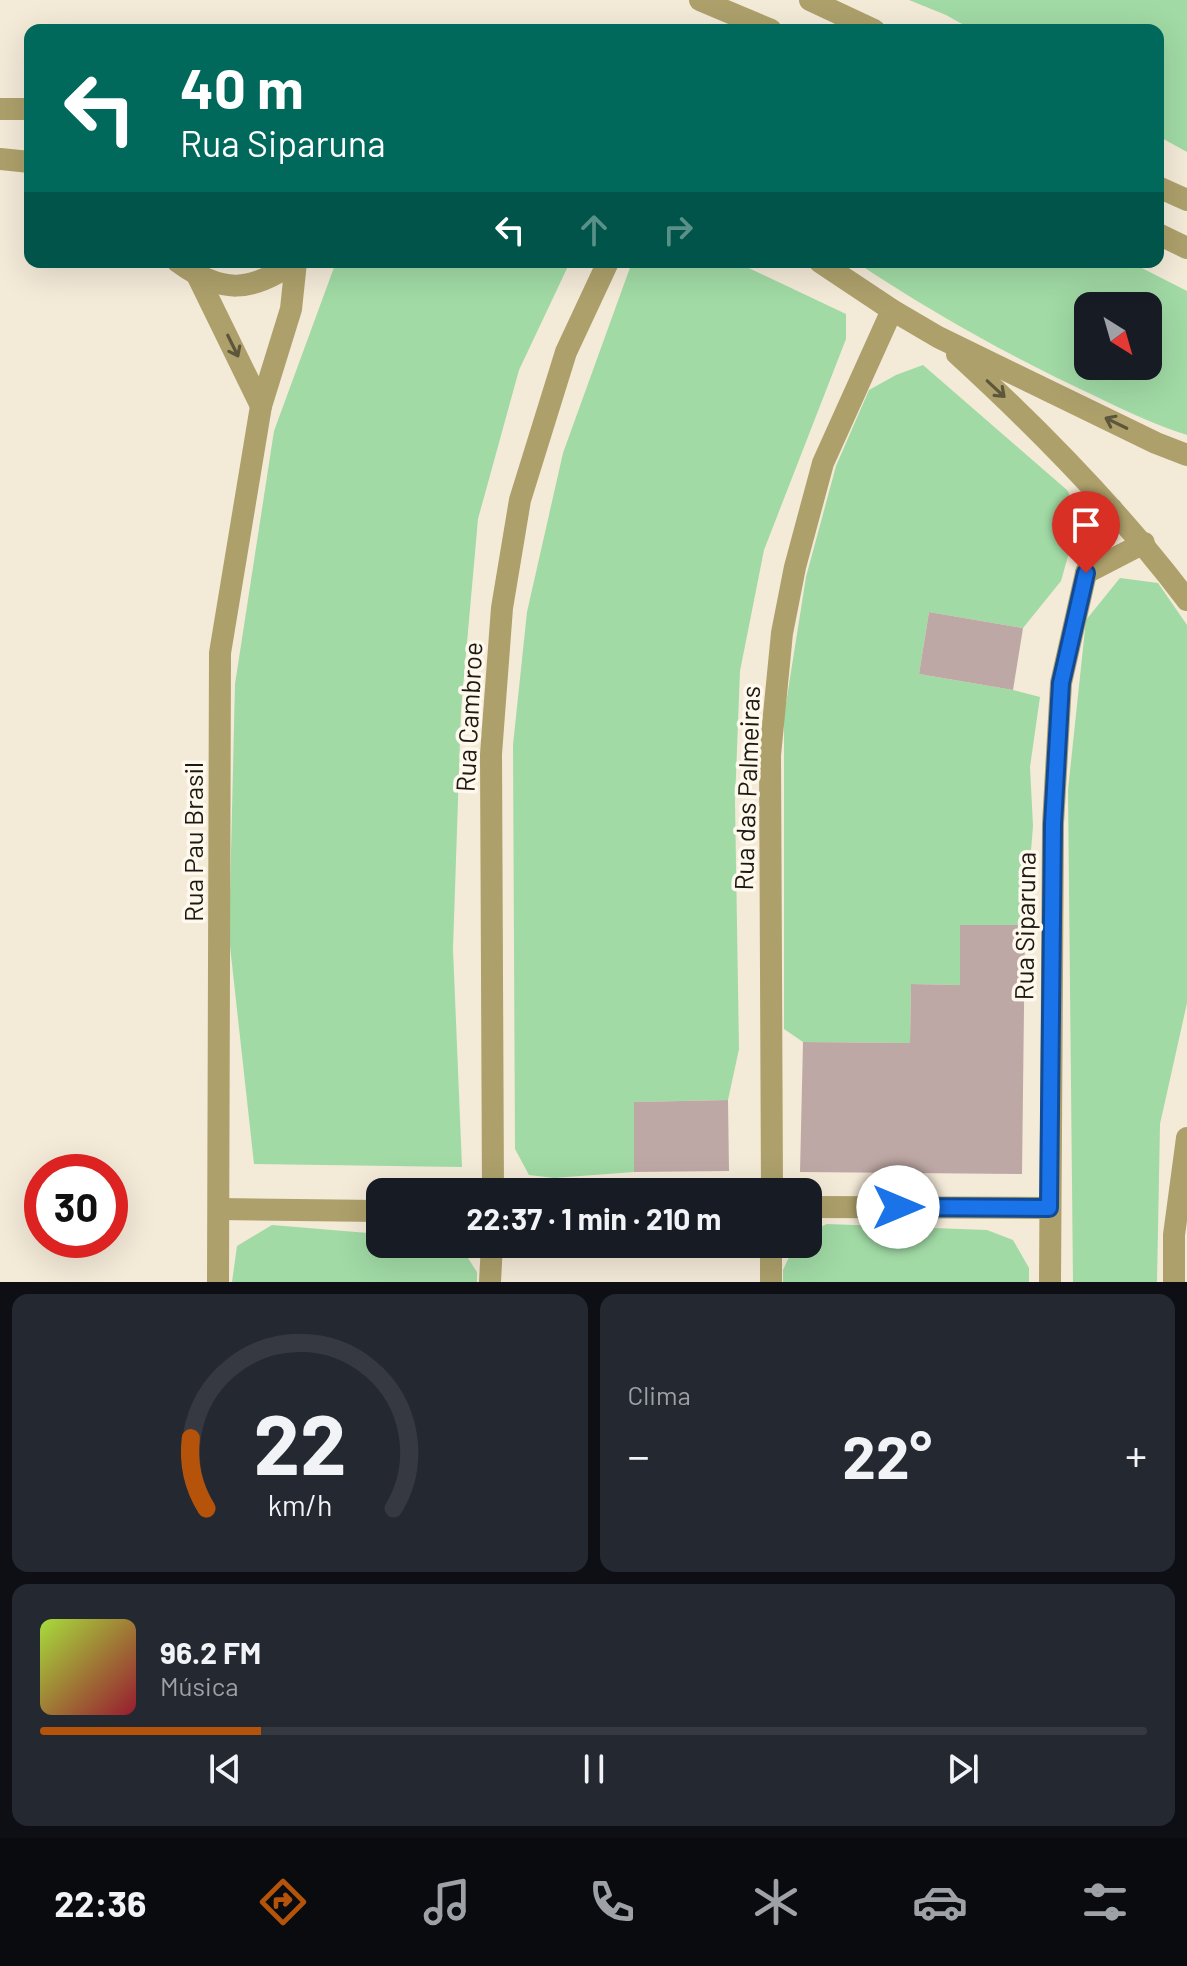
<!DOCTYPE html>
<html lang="pt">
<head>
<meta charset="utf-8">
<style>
	:root { --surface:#171b24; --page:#242831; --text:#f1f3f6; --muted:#9ea1a6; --line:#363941; --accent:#b45309 }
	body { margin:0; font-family:Barlow,sans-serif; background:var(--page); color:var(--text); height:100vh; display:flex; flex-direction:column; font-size:30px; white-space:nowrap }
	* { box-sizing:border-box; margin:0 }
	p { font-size:26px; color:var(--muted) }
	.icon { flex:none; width:44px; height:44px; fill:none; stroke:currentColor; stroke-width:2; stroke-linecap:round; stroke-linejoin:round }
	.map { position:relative; height:1282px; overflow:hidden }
	.side { display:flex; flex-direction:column; gap:12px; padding:12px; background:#0d0f14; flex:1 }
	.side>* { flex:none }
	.hud { position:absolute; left:24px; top:24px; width:1140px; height:244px; border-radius:16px; box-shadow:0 8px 32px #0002; background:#00695c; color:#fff; overflow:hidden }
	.needle { width:52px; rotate:143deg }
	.tools { position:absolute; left:1074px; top:292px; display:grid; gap:16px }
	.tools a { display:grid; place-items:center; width:88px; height:88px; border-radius:16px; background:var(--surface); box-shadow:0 8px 32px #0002; font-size:40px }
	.speed { position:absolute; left:24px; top:1154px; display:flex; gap:16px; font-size:40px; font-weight:700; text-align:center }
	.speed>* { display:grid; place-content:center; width:104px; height:104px; border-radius:50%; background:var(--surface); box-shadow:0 8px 32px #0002; line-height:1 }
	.speed .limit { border:12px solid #d22; background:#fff; color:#111 }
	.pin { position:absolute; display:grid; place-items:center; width:68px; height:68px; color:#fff; margin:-82px -34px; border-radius:50% 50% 50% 0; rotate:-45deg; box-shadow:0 0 8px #0007 }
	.pin .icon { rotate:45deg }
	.me { position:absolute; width:88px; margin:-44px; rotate:90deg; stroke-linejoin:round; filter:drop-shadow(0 0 6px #0008) }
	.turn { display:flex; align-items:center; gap:28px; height:168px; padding:0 24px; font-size:36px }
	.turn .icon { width:104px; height:104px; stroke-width:2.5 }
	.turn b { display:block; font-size:56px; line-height:68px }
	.lanes { display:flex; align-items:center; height:76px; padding:0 24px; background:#0003; justify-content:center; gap:40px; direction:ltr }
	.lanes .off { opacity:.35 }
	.big { font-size:60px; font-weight:700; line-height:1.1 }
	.side .tile { flex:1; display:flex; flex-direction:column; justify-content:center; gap:12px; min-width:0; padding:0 28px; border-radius:16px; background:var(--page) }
	.side .dial { align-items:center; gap:0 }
	.dial svg { height:208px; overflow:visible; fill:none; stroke:var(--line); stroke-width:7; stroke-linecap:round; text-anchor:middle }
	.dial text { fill:var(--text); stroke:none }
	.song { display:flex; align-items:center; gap:24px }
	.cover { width:96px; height:96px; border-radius:12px; background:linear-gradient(135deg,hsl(80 70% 55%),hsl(350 70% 35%)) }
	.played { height:8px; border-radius:4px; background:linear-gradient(90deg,var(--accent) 20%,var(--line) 20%) }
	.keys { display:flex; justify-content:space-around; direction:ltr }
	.heat { display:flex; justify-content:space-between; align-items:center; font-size:44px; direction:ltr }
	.side .tiles { flex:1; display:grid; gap:12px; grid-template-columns:1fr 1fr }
	.tile:last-child { grid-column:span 2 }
	.trip { position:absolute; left:366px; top:1178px; width:456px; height:80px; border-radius:16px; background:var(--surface); box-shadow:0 8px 32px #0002; font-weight:700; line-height:80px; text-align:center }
	.tab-bar { display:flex; height:128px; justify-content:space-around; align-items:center; background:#090b0e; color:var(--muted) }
	.tab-bar .icon { width:56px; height:56px }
	.tab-bar .on { color:var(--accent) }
	.tab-bar b { font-size:36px; color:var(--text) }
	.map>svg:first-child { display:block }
	.green { fill:#a1daa5; fill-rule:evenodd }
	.building { fill:#bea8a5 }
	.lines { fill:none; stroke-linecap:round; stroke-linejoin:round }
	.street { stroke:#ada06b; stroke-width:22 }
	.oneway { stroke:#5d563a }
	.route-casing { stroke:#114b97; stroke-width:20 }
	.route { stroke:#1a73e8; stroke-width:14 }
	.labels { text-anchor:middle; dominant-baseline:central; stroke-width:7; stroke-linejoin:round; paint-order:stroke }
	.street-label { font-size:26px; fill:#1c1912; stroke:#fef8ed }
</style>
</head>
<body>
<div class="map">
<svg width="1187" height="1282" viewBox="0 0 1187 1282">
	<rect width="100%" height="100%" fill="#f4ead8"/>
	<!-- green -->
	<g class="green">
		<path d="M909 0H1187V152L1158 136V30H973L946 15Z"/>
		<path d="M336 262H570L519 370 478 519 461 710 453 949 462 1167 254 1164 229 937 235 684 274 431Z"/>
		<path d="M632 262H736L846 314V339L764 550 740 671 735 801 739 1049 728 1100 634 1102V1172L554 1178 529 1175 515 1149 513 745 527 612 563 453Z"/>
		<path d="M856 262H1130L1187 291V435C1155 425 1126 411 1097 397 1013 358 932 313 856 262ZM1088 306H1148V366H1088Z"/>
		<path d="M923 365 1067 490 1080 513 1061 581 1023 628 929 612 919 674 1013 690 1040 697 1030 767 1033 826 1025 925H960V985L911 984 910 1043 803 1042 784 1029V716L806 577 836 466 869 390 896 375Z"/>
		<path d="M1120 578 1158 583 1187 625V1003L1160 1124 1157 1282H1073L1068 790 1086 620Z"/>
		<path d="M827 1224 987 1230 1013 1240 1029 1268V1282H783V1270L795 1244H808V1232Z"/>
		<path d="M272 1225 380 1234V1244H459L477 1272V1282H232L237 1246Z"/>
	</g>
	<!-- building -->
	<g class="building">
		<path d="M929 612 1023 628 1013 690 919 674Z"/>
		<path d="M960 925H1025L1022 1174 800 1172 803 1042 910 1043 911 984 960 985Z"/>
		<path d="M728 1100 729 1171 634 1172V1102Z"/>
	</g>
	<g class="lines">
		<!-- street -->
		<g class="street">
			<path d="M700 0 771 30"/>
			<path d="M810 0 874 30"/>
			<path d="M0 109H30"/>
			<path d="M0 159 30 162"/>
			<path d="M1158 187 1187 200"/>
			<path d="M1158 234 1187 248"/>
			<path d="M178 262C223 295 250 292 295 262"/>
			<path d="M820 262 892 310 938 337 1156 443 1187 455"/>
			<path d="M198 277 261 406 291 309 296 262"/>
			<path d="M957 354C1040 430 1119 510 1187 600"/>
			<path d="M1086 573 1144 543"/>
			<path d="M493 1192 491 754 502 608 520 500 566 352 608 262"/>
			<path d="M772 1192 770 755 782 633 795 567 823 463 892 310"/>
			<path d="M808 1207 1049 1208"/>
			<path d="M219 1209 380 1211"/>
			<path d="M218 1282 220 653 261 406"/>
			<path d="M490 1282 492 1244"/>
			<path d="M771 1282V1244"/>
			<path d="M1050 1282 1053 824 1061 683 1086 573 1112 509"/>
			<path d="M1174 1282V1235L1187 1138"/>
		</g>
	</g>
	<!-- one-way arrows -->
	<defs><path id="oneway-shaft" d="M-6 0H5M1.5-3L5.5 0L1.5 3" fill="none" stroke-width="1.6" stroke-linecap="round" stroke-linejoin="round" transform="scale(2)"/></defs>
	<g class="oneway">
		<use href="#oneway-shaft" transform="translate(233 346) rotate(64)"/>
		<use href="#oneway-shaft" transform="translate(996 389) rotate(43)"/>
		<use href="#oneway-shaft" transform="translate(1116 423) rotate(-154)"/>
	</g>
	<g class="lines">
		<!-- route casing -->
		<g class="route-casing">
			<path id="route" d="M898 1207 1049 1208 1053 824 1061 683 1086 573"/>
		</g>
		<!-- route -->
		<use href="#route" class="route"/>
	</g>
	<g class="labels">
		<!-- street labels -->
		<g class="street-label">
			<text transform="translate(468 717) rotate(-87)">Rua Cambroe</text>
			<text transform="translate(746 788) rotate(-88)">Rua das Palmeiras</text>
			<text transform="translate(192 842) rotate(-90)">Rua Pau Brasil</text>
			<text transform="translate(1024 926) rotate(-89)">Rua Siparuna</text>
		</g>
	</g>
</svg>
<div class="tools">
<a><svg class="needle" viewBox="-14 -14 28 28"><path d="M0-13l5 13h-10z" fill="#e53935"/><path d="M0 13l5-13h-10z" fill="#9ea1a6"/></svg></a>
</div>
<div class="speed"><div class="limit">30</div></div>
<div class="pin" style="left:1086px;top:573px;background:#d93025"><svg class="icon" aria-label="arrive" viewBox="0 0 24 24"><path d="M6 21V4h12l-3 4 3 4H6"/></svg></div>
<svg class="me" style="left:898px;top:1207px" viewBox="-20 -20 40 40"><circle r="19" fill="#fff"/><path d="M0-13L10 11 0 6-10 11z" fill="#1a73e8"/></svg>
<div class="trip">22:37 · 1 min · 210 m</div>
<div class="hud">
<div class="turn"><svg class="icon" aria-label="left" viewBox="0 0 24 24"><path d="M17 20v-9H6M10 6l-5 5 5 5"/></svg><div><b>40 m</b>Rua Siparuna</div></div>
<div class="lanes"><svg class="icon" aria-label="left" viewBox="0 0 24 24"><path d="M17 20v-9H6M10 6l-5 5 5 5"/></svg><svg class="icon off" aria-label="ahead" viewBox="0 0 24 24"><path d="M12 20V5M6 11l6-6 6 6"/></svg><svg class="icon off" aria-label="right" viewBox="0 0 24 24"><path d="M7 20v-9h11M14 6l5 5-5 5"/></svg></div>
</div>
</div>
<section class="side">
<div class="tiles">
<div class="tile dial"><svg viewBox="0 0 100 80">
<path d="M14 69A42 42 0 1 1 86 69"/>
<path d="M14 69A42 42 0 0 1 8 42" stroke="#b45309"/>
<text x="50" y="56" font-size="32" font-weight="700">22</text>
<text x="50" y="72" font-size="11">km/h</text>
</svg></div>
<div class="tile"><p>Clima</p>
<div class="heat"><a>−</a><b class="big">22°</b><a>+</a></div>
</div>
<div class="tile">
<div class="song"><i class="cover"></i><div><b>96.2 FM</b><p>Música</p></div></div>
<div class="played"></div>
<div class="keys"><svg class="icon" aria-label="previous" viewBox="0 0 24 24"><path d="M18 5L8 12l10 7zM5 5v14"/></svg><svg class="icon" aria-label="pause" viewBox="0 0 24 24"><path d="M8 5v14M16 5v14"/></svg><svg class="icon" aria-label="next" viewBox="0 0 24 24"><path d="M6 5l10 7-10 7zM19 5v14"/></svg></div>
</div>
</div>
</section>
<nav class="tab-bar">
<b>22:36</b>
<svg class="icon on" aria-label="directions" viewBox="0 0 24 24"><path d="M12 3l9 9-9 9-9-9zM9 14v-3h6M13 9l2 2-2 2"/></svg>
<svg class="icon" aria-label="music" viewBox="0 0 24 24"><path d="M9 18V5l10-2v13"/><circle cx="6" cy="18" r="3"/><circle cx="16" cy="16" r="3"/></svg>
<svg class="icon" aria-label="phone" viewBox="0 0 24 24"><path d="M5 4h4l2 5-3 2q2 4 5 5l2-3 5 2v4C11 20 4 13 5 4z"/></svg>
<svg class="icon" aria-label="climate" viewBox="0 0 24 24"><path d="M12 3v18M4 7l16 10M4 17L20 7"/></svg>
<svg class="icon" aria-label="car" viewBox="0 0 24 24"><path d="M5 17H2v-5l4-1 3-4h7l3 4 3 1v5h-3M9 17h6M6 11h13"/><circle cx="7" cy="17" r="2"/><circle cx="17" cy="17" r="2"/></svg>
<svg class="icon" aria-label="filters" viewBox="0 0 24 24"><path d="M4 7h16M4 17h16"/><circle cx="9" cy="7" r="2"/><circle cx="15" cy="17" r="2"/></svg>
</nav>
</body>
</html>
